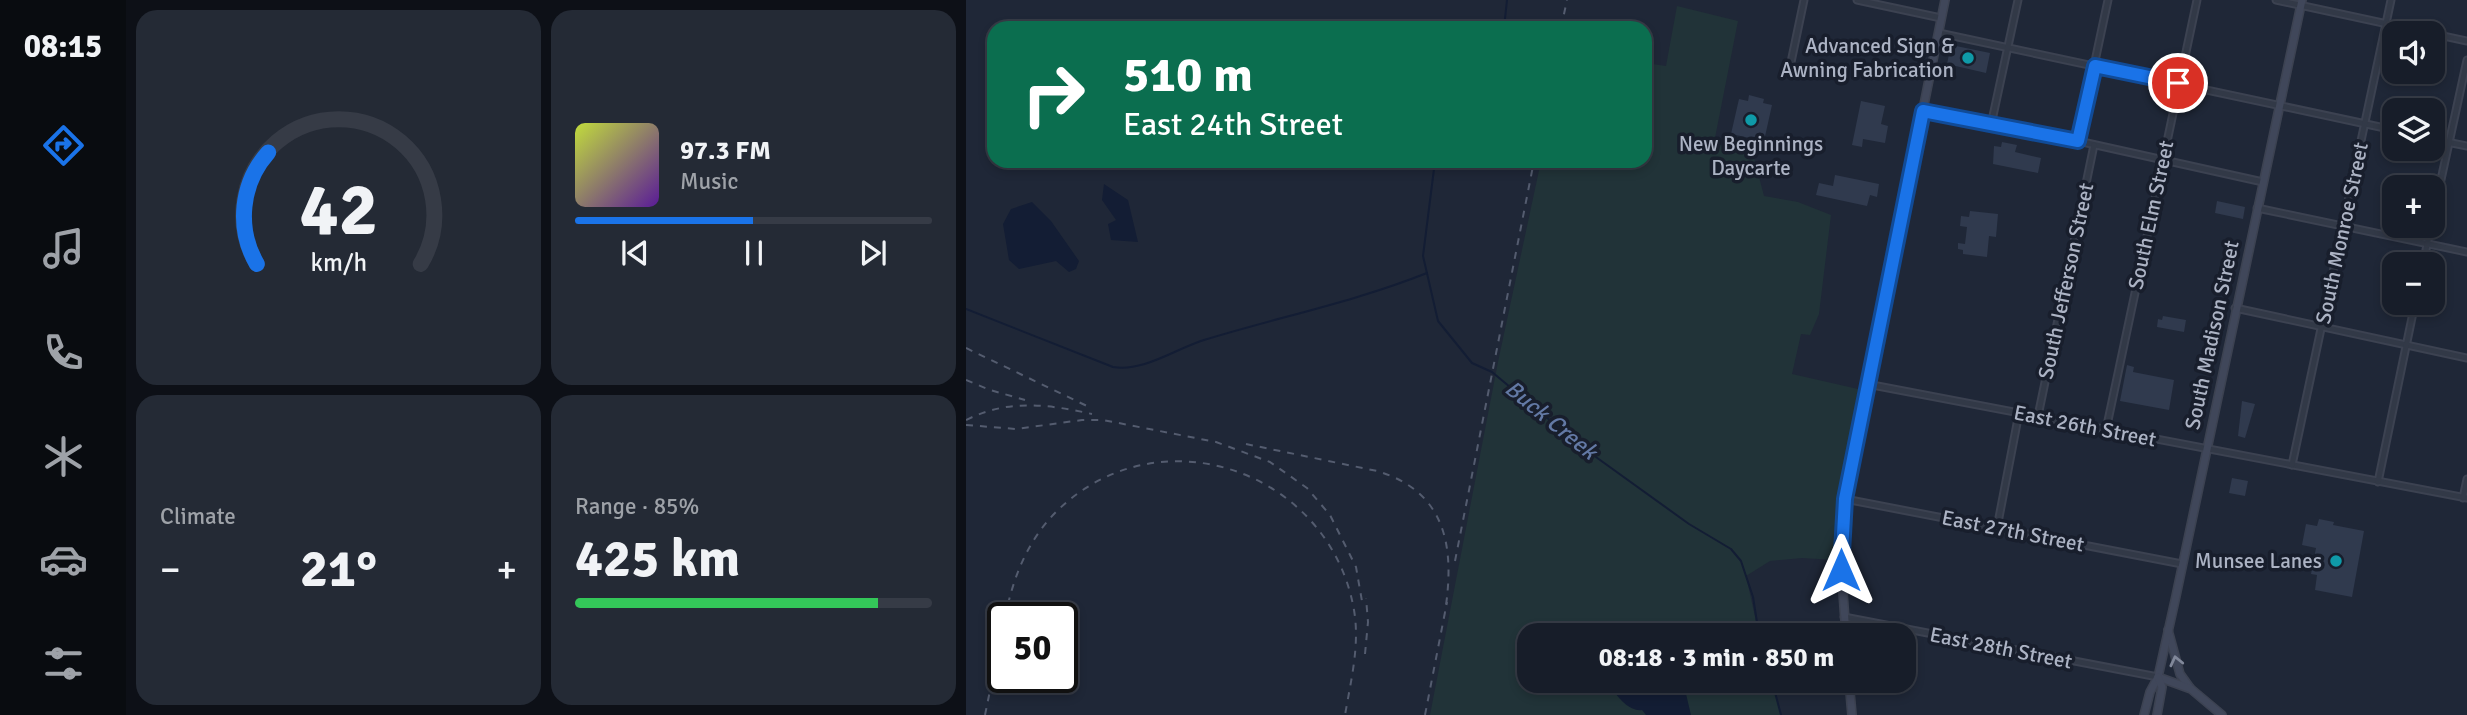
<!DOCTYPE html>
<html lang="en">
<head>
<meta charset="utf-8">
<style>
	:root { --surface:#171d29; --page:#242a35; --text:#f1f3f6; --muted:#9ea2a8; --line:#363b46; --accent:#1a73e8 }
	body { margin:0; font-family:Signika,sans-serif; background:var(--page); color:var(--text); height:100vh; display:flex; flex-direction:column; font-size:26px; white-space:nowrap }
	* { box-sizing:border-box; margin:0 }
	p { font-size:23px; color:var(--muted) }
	.icon { flex:none; width:38px; height:38px; fill:none; stroke:currentColor; stroke-width:2; stroke-linecap:round; stroke-linejoin:round }
	.map { position:relative; flex:1; overflow:hidden }
	.drawer { display:flex; flex-direction:column; gap:10px; padding:10px; background:#0d1017; width:840px }
	.drawer>* { flex:none }
	.hud { position:absolute; left:21px; top:21px; width:665px; height:147px; border-radius:21px; box-shadow:0 4px 10px #0003,0 0 0 2px var(--line); background:#0b6e4f; color:#fff; overflow:hidden }
	.tools { position:absolute; left:1416px; top:21px; display:grid; gap:14px }
	.tools a { display:grid; place-items:center; width:63px; height:63px; border-radius:14px; background:var(--surface); box-shadow:0 4px 10px #0003,0 0 0 2px var(--line); font-size:35px }
	.speed { position:absolute; left:21px; top:602px; display:flex; gap:14px; font-size:35px; font-weight:700; text-align:center }
	.speed>* { display:grid; place-content:center; width:91px; height:91px; border-radius:50%; background:var(--surface); box-shadow:0 4px 10px #0003,0 0 0 2px var(--line); line-height:1 }
	.speed .limit { border:4px solid #111; border-radius:10px; background:#fff; color:#111 }
	.pin { position:absolute; display:grid; place-items:center; width:60px; height:60px; color:#fff; margin:-30px; border:4px solid #fff; border-radius:50%; box-shadow:0 2px 7px #0007 }
	.me { position:absolute; width:77px; margin:-38px; rotate:0deg; stroke-linejoin:round; filter:drop-shadow(0 0 5px #0008) }
	.turn { display:flex; align-items:center; gap:24px; height:147px; padding:0 21px; font-size:32px }
	.turn .icon { width:91px; height:91px; stroke-width:2.5 }
	.turn b { display:block; font-size:49px; line-height:60px }
	.big { font-size:52px; font-weight:800; line-height:1.1 }
	.drawer .card { flex:1; display:flex; flex-direction:column; justify-content:center; gap:10px; min-width:0; padding:0 24px; border-radius:21px; background:var(--page) }
	.drawer .dial { align-items:center; gap:0 }
	.dial svg { height:182px; overflow:visible; fill:none; stroke:var(--line); stroke-width:7; stroke-linecap:round; text-anchor:middle }
	.dial text { fill:var(--text); stroke:none }
	.song { display:flex; align-items:center; gap:21px }
	.cover { width:84px; height:84px; border-radius:10px; background:linear-gradient(135deg,hsl(70 70% 55%),hsl(270 70% 35%)) }
	.played { height:7px; border-radius:4px; background:linear-gradient(90deg,var(--accent) 50%,var(--line) 50%) }
	.keys { display:flex; justify-content:space-around; direction:ltr }
	.heat { display:flex; justify-content:space-between; align-items:center; font-size:38px; direction:ltr }
	.charge { height:10px; border-radius:5px; background:linear-gradient(90deg,#34c759 85%,var(--line) 0) }
	.drawer .tiles { flex:1; display:grid; gap:10px; grid-template-columns:repeat(2,1fr) }
	.trip { position:absolute; left:551px; top:623px; width:399px; height:70px; border-radius:21px; background:var(--surface); box-shadow:0 4px 10px #0003,0 0 0 2px var(--line); font-weight:800; line-height:70px; text-align:center }
	main { display:flex; flex:1; min-height:0 }
	.dock { display:flex; flex-direction:column; width:126px; justify-content:space-around; align-items:center; background:#090c10; color:var(--muted) }
	.dock .icon { width:49px; height:49px }
	.dock .selected { color:var(--accent) }
	.dock b { font-size:32px; color:var(--text) }
	.map>svg:first-child { display:block }
	.green { fill:#213338 }
	.water { fill:#131d34 }
	.lines { fill:none; stroke-linecap:round; stroke-linejoin:round }
	.stream { stroke:#131d34; stroke-width:2 }
	.building { fill:#303a4e }
	.minor-casing { stroke:#3c4251; stroke-width:9 }
	.secondary-casing { stroke:#3c4251; stroke-width:10 }
	.minor { stroke:#323947; stroke-width:5 }
	.secondary { stroke:#40475a; stroke-width:7 }
	.rail { stroke:#545c6f; stroke-width:2; stroke-dasharray:7 7; stroke-linecap:butt }
	.oneway { stroke:#81889a }
	.route-casing { stroke:#114b97; stroke-width:18 }
	.route { stroke:#1a73e8; stroke-width:12 }
	.culture-dot { fill:#0f9aa8; stroke:#181e2c; stroke-width:2.5 }
	.labels { text-anchor:middle; dominant-baseline:central; stroke-width:7; stroke-linejoin:round; paint-order:stroke }
	.poi-label { font-size:21px; fill:#acb3c4; stroke:#181e2c; text-anchor:end }
	.street-label { font-size:21px; fill:#acb3c4; stroke:#181e2c }
	.water-label { font-size:23px; font-style:italic; fill:#6379a5; stroke:#181e2c }
</style>
</head>
<body>
<main>
<nav class="dock">
<b>08:15</b>
<svg class="icon selected" aria-label="directions" viewBox="0 0 24 24"><path d="M12 3l9 9-9 9-9-9zM9 14v-3h6M13 9l2 2-2 2"/></svg>
<svg class="icon" aria-label="music" viewBox="0 0 24 24"><path d="M9 18V5l10-2v13"/><circle cx="6" cy="18" r="3"/><circle cx="16" cy="16" r="3"/></svg>
<svg class="icon" aria-label="phone" viewBox="0 0 24 24"><path d="M5 4h4l2 5-3 2q2 4 5 5l2-3 5 2v4C11 20 4 13 5 4z"/></svg>
<svg class="icon" aria-label="climate" viewBox="0 0 24 24"><path d="M12 3v18M4 7l16 10M4 17L20 7"/></svg>
<svg class="icon" aria-label="car" viewBox="0 0 24 24"><path d="M5 17H2v-5l4-1 3-4h7l3 4 3 1v5h-3M9 17h6M6 11h13"/><circle cx="7" cy="17" r="2"/><circle cx="17" cy="17" r="2"/></svg>
<svg class="icon" aria-label="filters" viewBox="0 0 24 24"><path d="M4 7h16M4 17h16"/><circle cx="9" cy="7" r="2"/><circle cx="15" cy="17" r="2"/></svg>
</nav>
<section class="drawer">
<div class="tiles">
<div class="card dial"><svg viewBox="0 0 100 80">
<path d="M14 69A42 42 0 1 1 86 69"/>
<path d="M14 69A42 42 0 0 1 19 20" stroke="#1a73e8"/>
<text x="50" y="56" font-size="32" font-weight="700">42</text>
<text x="50" y="72" font-size="11">km/h</text>
</svg></div>
<div class="card">
<div class="song"><i class="cover"></i><div><b>97.3 FM</b><p>Music</p></div></div>
<div class="played"></div>
<div class="keys"><svg class="icon" aria-label="previous" viewBox="0 0 24 24"><path d="M18 5L8 12l10 7zM5 5v14"/></svg><svg class="icon" aria-label="pause" viewBox="0 0 24 24"><path d="M8 5v14M16 5v14"/></svg><svg class="icon" aria-label="next" viewBox="0 0 24 24"><path d="M6 5l10 7-10 7zM19 5v14"/></svg></div>
</div>
<div class="card"><p>Climate</p>
<div class="heat"><a>−</a><b class="big">21°</b><a>+</a></div>
</div>
<div class="card"><p>Range · 85%</p><b class="big">425 km</b><div class="charge"></div></div>
</div>
</section>
<div class="map">
<svg width="1501" height="715" viewBox="0 0 1501 715">
	<rect width="100%" height="100%" fill="#1f2737"/>
	<!-- green -->
	<path class="green" d="M711 6 772 21 748 143 787 154 798 196 832 202 865 215 853 314 844 335 835 334 826 374 892 389 870 524 869 560 836 558 804 561 780 576 793 635H564V681H806L815 715H464L532 362 575 161H679V63L700 66Z"/>
	<!-- water -->
	<g class="water">
		<path d="M138 184 162 200 172 242 145 240 142 224 150 220 136 200Z"/>
		<path d="M66 202 85 221 113 261 110 269 103 272 90 261 53 269 43 260 37 224 45 209Z"/>
		<path d="M654 681H717L725 715H680L676 710C666 712 655 701 649 693Z"/>
	</g>
	<g class="lines">
		<!-- stream -->
		<g class="stream">
			<path d="M538 28 541 0"/>
			<path d="M469 161 457 256 472 321 506 363 526 372 616 447 723 524 765 549 775 561 787 597 793 635"/>
			<path d="M0 309 147 367C178 372 209 349 238 340 313 317 388 302 461 273"/>
			<path d="M806 681 815 715"/>
		</g>
	</g>
	<!-- building -->
	<g class="building">
		<path d="M985 45 1024 53 1020 73 981 64Z"/>
		<path d="M783 95 798 99 797 103 806 105 798 141 765 134 773 99 782 101Z"/>
		<path d="M895 101 919 106 915 124 922 126 919 143 897 139 896 147 886 145Z"/>
		<path d="M1036 142 1051 145 1049 152 1075 158 1072 173 1027 164 1028 146 1035 147Z"/>
		<path d="M869 175 913 184 911 197 904 195 901 206 850 195 853 183 867 186Z"/>
		<path d="M1251 201 1279 207 1277 219 1249 213Z"/>
		<path d="M1004 211 1032 214 1030 237 1023 236 1021 257 997 254V250L992 249V243L999 244 1001 227 994 226 995 216 1003 217Z"/>
		<path d="M1197 316 1220 320 1218 332 1191 327 1192 319 1196 320Z"/>
		<path d="M1161 365 1168 367 1167 372 1208 380 1203 410 1154 401Z"/>
		<path d="M1276 401 1289 404 1279 438 1272 436Z"/>
		<path d="M1266 478 1282 481 1279 496 1263 493Z"/>
		<path d="M1353 519 1368 522 1367 525 1398 531 1386 597 1349 590 1351 575 1345 574 1350 548 1336 545 1340 524 1351 526Z"/>
	</g>
	<g class="lines">
		<!-- minor casing -->
		<g class="minor-casing">
			<g id="minor">
				<path d="M891 0 975 18"/>
				<path d="M1310 0 1501 41"/>
				<path d="M973 33 1428 130"/>
				<path d="M824 67 838 0"/>
				<path d="M957 111 1112 141 1297 182"/>
				<path d="M1025 125 1052 0"/>
				<path d="M1466 139 1501 146"/>
				<path d="M1112 141 1142 0"/>
				<path d="M1291 208 1501 252"/>
				<path d="M1466 221 1501 60"/>
				<path d="M1457 264 1465 226"/>
				<path d="M1269 308 1501 358"/>
				<path d="M901 384 1501 498"/>
				<path d="M1072 416 1128 145"/>
				<path d="M1140 430 1231 0"/>
				<path d="M1326 465 1425 0"/>
				<path d="M1412 482 1449 303"/>
				<path d="M1497 498 1501 479"/>
				<path d="M879 499 1216 564"/>
				<path d="M1031 528 1053 413"/>
				<path d="M878 617 1192 677"/>
			</g>
		</g>
		<!-- secondary casing -->
		<g class="secondary-casing">
			<g id="secondary">
				<path d="M1202 630 1214 674 1224 688"/>
				<path d="M880 635 874 550 876 513 979 0"/>
				<path d="M1192 677 1225 689 1256 715"/>
				<path d="M883 681 886 715"/>
				<path d="M1178 715 1184 692 1192 677 1210 596 1336 0"/>
				<path d="M1191 715 1196 687 1192 677"/>
			</g>
		</g>
		<!-- minor -->
		<use href="#minor" class="minor"/>
		<!-- secondary -->
		<use href="#secondary" class="secondary"/>
		<!-- rail -->
		<g class="rail">
			<path d="M595 28 601 0"/>
			<path d="M0 348 123 407"/>
			<path d="M0 380 24 390 59 400"/>
			<path d="M0 420C42 399 81 404 126 414"/>
			<path d="M0 425 50 429 116 420H137L250 442 304 462 341 488 364 515 390 567 397 607"/>
			<path d="M280 444 411 471C481 492 489 548 479 612"/>
			<path d="M489 561 568 161"/>
			<path d="M39 618C47 577 62 539 92 510 195 411 364 472 388 610 394 645 385 680 379 715"/>
			<path d="M399 654 402 622 400 598"/>
			<path d="M19 715 37 627"/>
			<path d="M459 715 481 602"/>
		</g>
	</g>
	<!-- one-way arrows -->
	<defs><path id="oneway-chevron" d="M-2-3.5L2.5 0L-2 3.5" fill="none" stroke-width="1.6" stroke-linecap="round" stroke-linejoin="round" transform="scale(1.75)"/></defs>
	<use class="oneway" href="#oneway-chevron" transform="translate(1210 661) rotate(-103)"/>
	<g class="lines">
		<!-- route casing -->
		<g class="route-casing">
			<path id="route" d="M875 570 879 499 957 111 1112 141 1129 66 1212 83"/>
		</g>
		<!-- route -->
		<use href="#route" class="route"/>
	</g>
	<!-- markers -->
	<g class="culture-dot">
		<circle cx="1002" cy="58" r="7"/>
		<circle cx="785" cy="120" r="7"/>
		<circle cx="1370" cy="561" r="7"/>
	</g>
	<g class="labels">
		<!-- poi labels -->
		<g class="poi-label">
			<text x="988" y="46">Advanced Sign &amp;<tspan x="988" dy="24">Awning Fabrication</tspan></text>
			<text x="785" y="144" text-anchor="middle">New Beginnings<tspan x="785" dy="24">Daycarte</tspan></text>
			<text x="1356" y="561">Munsee Lanes</text>
		</g>
		<!-- street labels -->
		<g class="street-label">
			<text transform="translate(1185 215) rotate(-78)">South Elm Street</text>
			<text transform="translate(1376 233) rotate(-78)">South Monroe Street</text>
			<text transform="translate(1100 281) rotate(-78)">South Jefferson Street</text>
			<text transform="translate(1246 335) rotate(-78)">South Madison Street</text>
			<text transform="translate(1119 426) rotate(11)">East 26th Street</text>
			<text transform="translate(1047 531) rotate(11)">East 27th Street</text>
			<text transform="translate(1035 648) rotate(11)">East 28th Street</text>
		</g>
		<!-- water labels -->
		<g class="water-label">
			<text transform="translate(585 420) rotate(39)">Buck Creek</text>
		</g>
	</g>
</svg>
<div class="tools">
<a><svg class="icon" aria-label="sound" viewBox="0 0 24 24"><path d="M4 9h4l5-4v14l-5-4H4zM17 9q2 3 0 6"/></svg></a>
<a><svg class="icon" aria-label="layers" viewBox="0 0 24 24"><path d="M12 4l9 5-9 5-9-5zM3 14l9 5 9-5"/></svg></a>
<a>+</a>
<a>−</a>
</div>
<div class="speed"><div class="limit">50</div></div>
<div class="pin" style="left:1212px;top:83px;background:#d93025"><svg class="icon" aria-label="arrive" viewBox="0 0 24 24"><path d="M6 21V4h12l-3 4 3 4H6"/></svg></div>
<svg class="me" style="left:875px;top:570px" viewBox="-20 -20 40 40"><path d="M0-17L14 15 0 8-14 15z" fill="#1a73e8" stroke="#fff" stroke-width="4"/></svg>
<div class="trip">08:18 · 3 min · 850 m</div>
<div class="hud">
<div class="turn"><svg class="icon" aria-label="right" viewBox="0 0 24 24"><path d="M7 20v-9h11M14 6l5 5-5 5"/></svg><div><b>510 m</b>East 24th Street</div></div>
</div>
</div>
</main>
</body>
</html>
